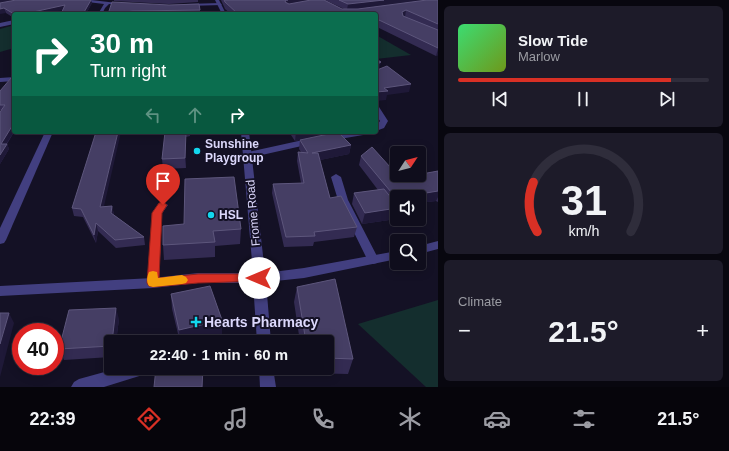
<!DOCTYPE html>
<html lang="en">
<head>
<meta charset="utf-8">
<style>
	:root { --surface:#0f0d1c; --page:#1d1b29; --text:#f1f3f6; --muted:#9b9ca3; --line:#2f2d3b; --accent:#d93025 }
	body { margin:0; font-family:Helvetica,sans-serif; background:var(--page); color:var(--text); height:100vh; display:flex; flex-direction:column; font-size:15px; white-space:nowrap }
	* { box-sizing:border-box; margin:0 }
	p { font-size:13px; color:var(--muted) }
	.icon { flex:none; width:22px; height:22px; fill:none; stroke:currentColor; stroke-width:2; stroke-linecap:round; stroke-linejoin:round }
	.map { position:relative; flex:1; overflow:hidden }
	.details { display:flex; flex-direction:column; gap:6px; padding:6px; background:#08070f; width:291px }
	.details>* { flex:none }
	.banner { position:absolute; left:12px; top:12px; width:366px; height:122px; border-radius:4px; box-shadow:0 2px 10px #0003,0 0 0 1px var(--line); background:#0b6e4f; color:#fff; overflow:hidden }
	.needle { width:26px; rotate:54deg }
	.controls { position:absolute; left:390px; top:146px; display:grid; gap:8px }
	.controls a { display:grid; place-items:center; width:36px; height:36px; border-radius:4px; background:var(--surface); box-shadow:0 2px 10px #0003,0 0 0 1px var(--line); font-size:20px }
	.speed { position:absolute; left:12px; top:323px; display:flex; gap:8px; font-size:20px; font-weight:700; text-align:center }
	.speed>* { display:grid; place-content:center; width:52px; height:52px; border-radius:50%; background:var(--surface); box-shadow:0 2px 10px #0003,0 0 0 1px var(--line); line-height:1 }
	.speed .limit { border:6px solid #d22; background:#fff; color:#111 }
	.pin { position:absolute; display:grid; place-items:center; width:34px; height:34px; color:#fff; margin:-41px -17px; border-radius:50% 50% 50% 0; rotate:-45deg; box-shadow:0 0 4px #0007 }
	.pin .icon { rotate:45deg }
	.me { position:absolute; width:44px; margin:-22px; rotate:270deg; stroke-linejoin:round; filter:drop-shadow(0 0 3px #0008) }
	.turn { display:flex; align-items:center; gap:14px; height:84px; padding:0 12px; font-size:18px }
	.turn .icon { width:52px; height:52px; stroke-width:2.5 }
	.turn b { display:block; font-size:28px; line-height:34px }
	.lanes { display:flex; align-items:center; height:38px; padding:0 12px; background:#0003; justify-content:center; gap:20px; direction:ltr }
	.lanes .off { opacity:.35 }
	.big { font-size:30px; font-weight:600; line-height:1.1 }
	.details .card { flex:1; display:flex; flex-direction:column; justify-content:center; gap:6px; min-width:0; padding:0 14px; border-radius:6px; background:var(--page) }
	.details .dial { align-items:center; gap:0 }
	.dial svg { height:104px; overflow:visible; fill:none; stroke:var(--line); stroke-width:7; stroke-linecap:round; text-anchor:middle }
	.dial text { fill:var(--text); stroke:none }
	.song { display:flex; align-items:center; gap:12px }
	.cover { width:48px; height:48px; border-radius:6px; background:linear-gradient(135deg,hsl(140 70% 55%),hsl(80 70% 35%)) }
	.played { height:4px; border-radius:2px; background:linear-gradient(90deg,var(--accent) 85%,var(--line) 85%) }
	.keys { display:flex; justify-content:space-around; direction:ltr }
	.heat { display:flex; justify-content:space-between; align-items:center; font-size:22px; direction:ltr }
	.trip { position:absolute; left:104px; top:335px; width:230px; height:40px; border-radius:4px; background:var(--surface); box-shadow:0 2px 10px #0003,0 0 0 1px var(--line); font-weight:600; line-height:40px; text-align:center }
	.menu { display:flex; height:64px; justify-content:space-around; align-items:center; background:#06050b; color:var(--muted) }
	.menu .icon { width:28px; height:28px }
	.menu .selected { color:var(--accent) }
	.menu b { font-size:18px; color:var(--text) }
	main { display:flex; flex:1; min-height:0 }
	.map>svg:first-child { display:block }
	.green { fill:#142e2e }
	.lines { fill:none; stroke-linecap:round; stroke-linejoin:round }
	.service { fill:#423f80; fill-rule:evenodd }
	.minor { fill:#423f80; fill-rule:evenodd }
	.tertiary { fill:#423f80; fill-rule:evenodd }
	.wall { fill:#332b52 }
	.shaded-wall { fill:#1f1938 }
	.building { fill:#453e64; stroke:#5d567c }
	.route { fill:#d93025; stroke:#8d1f18 }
	.slow { fill:#f59e0b }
	.poi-dot { fill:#12d7ee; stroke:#141125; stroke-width:1.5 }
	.labels { text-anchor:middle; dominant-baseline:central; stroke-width:4; stroke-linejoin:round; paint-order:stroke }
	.poi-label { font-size:12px; font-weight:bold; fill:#dcd8fc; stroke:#141125; text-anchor:start }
	.street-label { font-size:12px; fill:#dcd8fc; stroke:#141125 }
	.near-poi-label { font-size:14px; font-weight:bold; fill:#dcd8fc; stroke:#141125; text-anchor:start }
</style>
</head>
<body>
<main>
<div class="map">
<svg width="438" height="387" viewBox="0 0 438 387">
	<rect width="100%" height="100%" fill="#141125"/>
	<!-- green -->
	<g class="green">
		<path d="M14 25V48L0 52V29Z"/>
		<path d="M376 35 411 55 376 59Z"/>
		<path d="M438 300V387H426L358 324Z"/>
	</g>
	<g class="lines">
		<!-- service -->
		<g class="service">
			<path d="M14 20V24L0 27V23Z"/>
			<path d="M376 107H379L388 121 384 128 376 131V126L380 121 376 115Z"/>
			<path d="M352 132H373L369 134 328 141 324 138 328 135Z"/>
			<path d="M312 138 315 139 316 141 315 143 248 158 244 155 248 152Z"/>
			<path d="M336 174 341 177 348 200 379 260 377 263 373 264 369 263 338 200 331 177Z"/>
			<path d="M163 202 168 205 162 213 159 283 157 286 153 288 149 286 147 283 152 213 159 203Z"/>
		</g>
		<!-- minor -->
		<g class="minor">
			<path d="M71 0H91L126 4 124 5 109 4 105 8 102 14H98L104 4Z"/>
			<path d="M220 3 222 5 186 6 184 5 186 4Z"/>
			<path d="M14 77V81L0 82V78Z"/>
			<path d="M45 132H53L6 240 4 243 0 244V228Z"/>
			<path d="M119 368H151L149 373 104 387H71L74 382 79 379Z"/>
		</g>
		<!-- tertiary -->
		<g class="tertiary">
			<path d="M215 0H219L226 14H222Z"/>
			<path d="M241 132H249L265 273 304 268 397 251V259L304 278 266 282 271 342H257L253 283H198L153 288 0 296V286L153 278 198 273H253Z"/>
			<path d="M438 241V249L419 254V246Z"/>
			<path d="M259 368H273L276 387H260Z"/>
		</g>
	</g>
	<!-- wall -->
	<g class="wall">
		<path d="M114 0H198V2L169 4 114 1Z"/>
		<path d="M221 0H324L342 9H344L325 0H438V55L436 56 377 27H376V14H231L225 9Z"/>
		<path d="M0 3H92L86 14H61L63 10 14 14V18L6 13Z"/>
		<path d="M169 5 200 10V14H108Z"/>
		<path d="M14 74V132L7 144 9 149 0 164 1 110H0V91L14 77Z"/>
		<path d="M165 132H190V136L186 137V168L163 169 162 159Z"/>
		<path d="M289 132H330V134L351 145 349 154 320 160 330 198 357 227 354 237 314 242 313 246 284 247 272 193 273 184 301 183 297 161 298 152H301L299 149 300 140 295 141Z"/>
		<path d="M361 156 400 178 438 171V202L436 201 419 203V197H397V215L396 219 362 224 352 204 354 193 378 190 359 165Z"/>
		<path d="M112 206 114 215 144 237 145 245 116 248 98 231 96 243 83 217 74 216 72 208Z"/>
		<path d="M163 226 241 229 240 244 215 246V257L164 260 163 245Z"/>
		<path d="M297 287 353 359 348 374 305 373 304 368H327V342H300L294 302Z"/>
		<path d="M171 294 222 320V335L194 342H180L172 309Z"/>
		<path d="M119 319 116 342H111V357L64 360 59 349Z"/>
	</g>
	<!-- shaded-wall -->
	<g class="shaded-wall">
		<path d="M0 0H14L0 3Z"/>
		<path d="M91 0 92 3 86 14H83Z"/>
		<path d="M286 0H312L286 7 285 2Z"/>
		<path d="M384 0H434L347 10 348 4Z"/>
		<path d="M65 5 66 9 46 14H24Z"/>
		<path d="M4 8 6 13 0 14V9Z"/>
		<path d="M406 10 405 17 400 19 402 12Z"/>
		<path d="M133 11V14H108Z"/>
		<path d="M379 20 377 27H376V21Z"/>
		<path d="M438 49V55L436 56Z"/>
		<path d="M381 62 379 70 376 72V65Z"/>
		<path d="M411 84 409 92 387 95 386 100 376 101V92L384 88Z"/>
		<path d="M14 123V132L3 149 1 144Z"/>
		<path d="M118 132H121L102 215 100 207Z"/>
		<path d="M186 132V168L185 158Z"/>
		<path d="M296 132H330L329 135 295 141Z"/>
		<path d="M7 144 9 149 0 164V155Z"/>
		<path d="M351 145 349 154 311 162 312 153Z"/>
		<path d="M438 191V197L436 201 419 203V197H400Z"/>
		<path d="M397 197V207L392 208 396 198Z"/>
		<path d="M112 206 114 214 112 220 111 213Z"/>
		<path d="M397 208V215L396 219 362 224 365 213Z"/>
		<path d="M96 223 98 231 96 243 94 235Z"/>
		<path d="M116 308 119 319 116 342H112Z"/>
		<path d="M9 313 14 323 0 377V344Z"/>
		<path d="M222 320V335L194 342H180L179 330Z"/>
		<path d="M203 368V387H202Z"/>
	</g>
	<!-- building -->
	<g class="building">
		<path d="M16 0H91L83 14H61L65 5 24 14H14L4 8 0 9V3Z"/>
		<path d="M224 0H288H286L285 2 289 4 311 0H324L342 9H358L427 0H438V24L406 10 402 12 403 16 438 30V48L379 20 376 21V14H238L225 2Z"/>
		<path d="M339 0H384L348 4Z"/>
		<path d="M112 2 169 5 199 4 200 10 133 11 108 14Z"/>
		<path d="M376 59 381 62 376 65 377 70 387 66 411 84 384 88 388 91 376 92Z"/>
		<path d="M14 74V123L1 144H7L0 155V112L5 105H0V91L11 78 14 77Z"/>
		<path d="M96 132H118L100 207 112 206 111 213 144 237 115 240 96 223 94 235 81 209 72 208Z"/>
		<path d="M165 132H186L185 158 162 159Z"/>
		<path d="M338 132 351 145 312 153H318L330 198 341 196 357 227 314 232 315 236 286 237 273 184 304 183 298 152 308 153 300 140Z"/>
		<path d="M372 147 400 178 438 171V191L396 198 361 156Z"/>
		<path d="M234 177 241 229 213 231 215 242 163 245V226L184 224 185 179Z"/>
		<path d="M384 189 397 205V208L365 213 354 193Z"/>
		<path d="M335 279 353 359 327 358V342H306L297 287Z"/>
		<path d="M210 286 222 320 179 330 171 294Z"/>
		<path d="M116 308 112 342H111V346L59 349 69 310Z"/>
		<path d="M0 313H9L0 344Z"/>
		<path d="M156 368H203L202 387H154Z"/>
	</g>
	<!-- route -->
	<path class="route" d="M163 202 167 205 162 213 159 278 198 274H259L263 275 264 278 263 281 198 283 153 287 149 286 147 283 152 213 159 203Z"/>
	<!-- slow -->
	<path class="slow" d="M153 271 157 272 158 278 182 275 186 277 188 280 186 283 182 284 153 287 149 286C146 281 147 277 149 272Z"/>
	<!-- markers -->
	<g class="poi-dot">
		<circle cx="197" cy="151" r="4"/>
		<circle cx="211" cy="215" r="4"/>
		<path d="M194 316h4v4h4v4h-4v4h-4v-4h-4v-4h4z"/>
	</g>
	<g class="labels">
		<!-- poi labels -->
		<g class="poi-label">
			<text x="205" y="144">Sunshine<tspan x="205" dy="14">Playgroup</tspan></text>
			<text x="219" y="215">HSL</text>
		</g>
		<!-- street labels -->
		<g class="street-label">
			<text transform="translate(253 213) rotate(-95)">Frome Road</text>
		</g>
		<!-- near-poi labels -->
		<g class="near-poi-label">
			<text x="204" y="322">Hearts Pharmacy</text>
		</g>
	</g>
</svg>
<div class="controls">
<a><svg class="needle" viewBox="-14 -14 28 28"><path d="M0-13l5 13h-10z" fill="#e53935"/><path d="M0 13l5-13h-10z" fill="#9b9ca3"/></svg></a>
<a><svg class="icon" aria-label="sound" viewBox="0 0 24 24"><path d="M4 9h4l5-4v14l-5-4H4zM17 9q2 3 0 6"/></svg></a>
<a><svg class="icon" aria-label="search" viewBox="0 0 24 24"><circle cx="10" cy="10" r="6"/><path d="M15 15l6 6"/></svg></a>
</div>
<div class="speed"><div class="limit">40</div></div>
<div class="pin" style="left:163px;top:205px;background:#d93025"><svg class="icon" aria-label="arrive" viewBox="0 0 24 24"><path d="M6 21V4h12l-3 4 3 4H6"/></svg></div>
<svg class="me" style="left:259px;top:278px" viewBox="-20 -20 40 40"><circle r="19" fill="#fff"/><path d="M0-13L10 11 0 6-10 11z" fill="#d93025"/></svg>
<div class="trip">22:40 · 1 min · 60 m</div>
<div class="banner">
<div class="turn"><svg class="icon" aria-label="right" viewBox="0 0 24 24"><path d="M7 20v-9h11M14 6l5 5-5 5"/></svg><div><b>30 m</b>Turn right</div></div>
<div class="lanes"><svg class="icon off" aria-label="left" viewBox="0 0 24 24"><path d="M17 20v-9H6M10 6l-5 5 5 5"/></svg><svg class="icon off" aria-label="ahead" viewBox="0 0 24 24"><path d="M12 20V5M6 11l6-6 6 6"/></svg><svg class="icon" aria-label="right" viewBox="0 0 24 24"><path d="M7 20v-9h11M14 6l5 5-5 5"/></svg></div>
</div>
</div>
<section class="details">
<div class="card">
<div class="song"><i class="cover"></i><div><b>Slow Tide</b><p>Marlow</p></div></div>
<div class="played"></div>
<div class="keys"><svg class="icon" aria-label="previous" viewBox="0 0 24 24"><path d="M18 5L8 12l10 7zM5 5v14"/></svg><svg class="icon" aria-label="pause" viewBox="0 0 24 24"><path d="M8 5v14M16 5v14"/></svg><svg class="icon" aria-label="next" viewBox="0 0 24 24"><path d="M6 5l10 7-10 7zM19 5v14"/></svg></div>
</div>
<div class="card dial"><svg viewBox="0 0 100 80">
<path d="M14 69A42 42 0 1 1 86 69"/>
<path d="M14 69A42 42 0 0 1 11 31" stroke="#d93025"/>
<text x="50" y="56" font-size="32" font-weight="700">31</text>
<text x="50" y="72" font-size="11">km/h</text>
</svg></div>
<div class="card"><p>Climate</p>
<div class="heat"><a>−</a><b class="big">21.5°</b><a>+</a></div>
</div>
</section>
</main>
<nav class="menu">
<b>22:39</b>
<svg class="icon selected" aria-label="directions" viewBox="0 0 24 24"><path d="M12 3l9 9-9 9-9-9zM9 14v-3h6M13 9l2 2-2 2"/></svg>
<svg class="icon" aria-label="music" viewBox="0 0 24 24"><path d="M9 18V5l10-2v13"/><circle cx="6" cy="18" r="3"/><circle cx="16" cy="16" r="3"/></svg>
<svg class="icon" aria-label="phone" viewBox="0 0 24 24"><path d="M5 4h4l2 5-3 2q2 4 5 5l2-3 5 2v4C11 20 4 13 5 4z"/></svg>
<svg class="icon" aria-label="climate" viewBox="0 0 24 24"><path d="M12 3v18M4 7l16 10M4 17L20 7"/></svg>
<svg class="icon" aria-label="car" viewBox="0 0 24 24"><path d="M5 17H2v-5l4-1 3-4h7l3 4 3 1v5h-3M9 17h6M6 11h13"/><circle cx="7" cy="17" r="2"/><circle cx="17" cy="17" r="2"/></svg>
<svg class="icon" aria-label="filters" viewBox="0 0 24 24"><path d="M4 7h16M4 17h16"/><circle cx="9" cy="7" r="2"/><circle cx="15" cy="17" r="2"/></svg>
<b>21.5°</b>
</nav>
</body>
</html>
